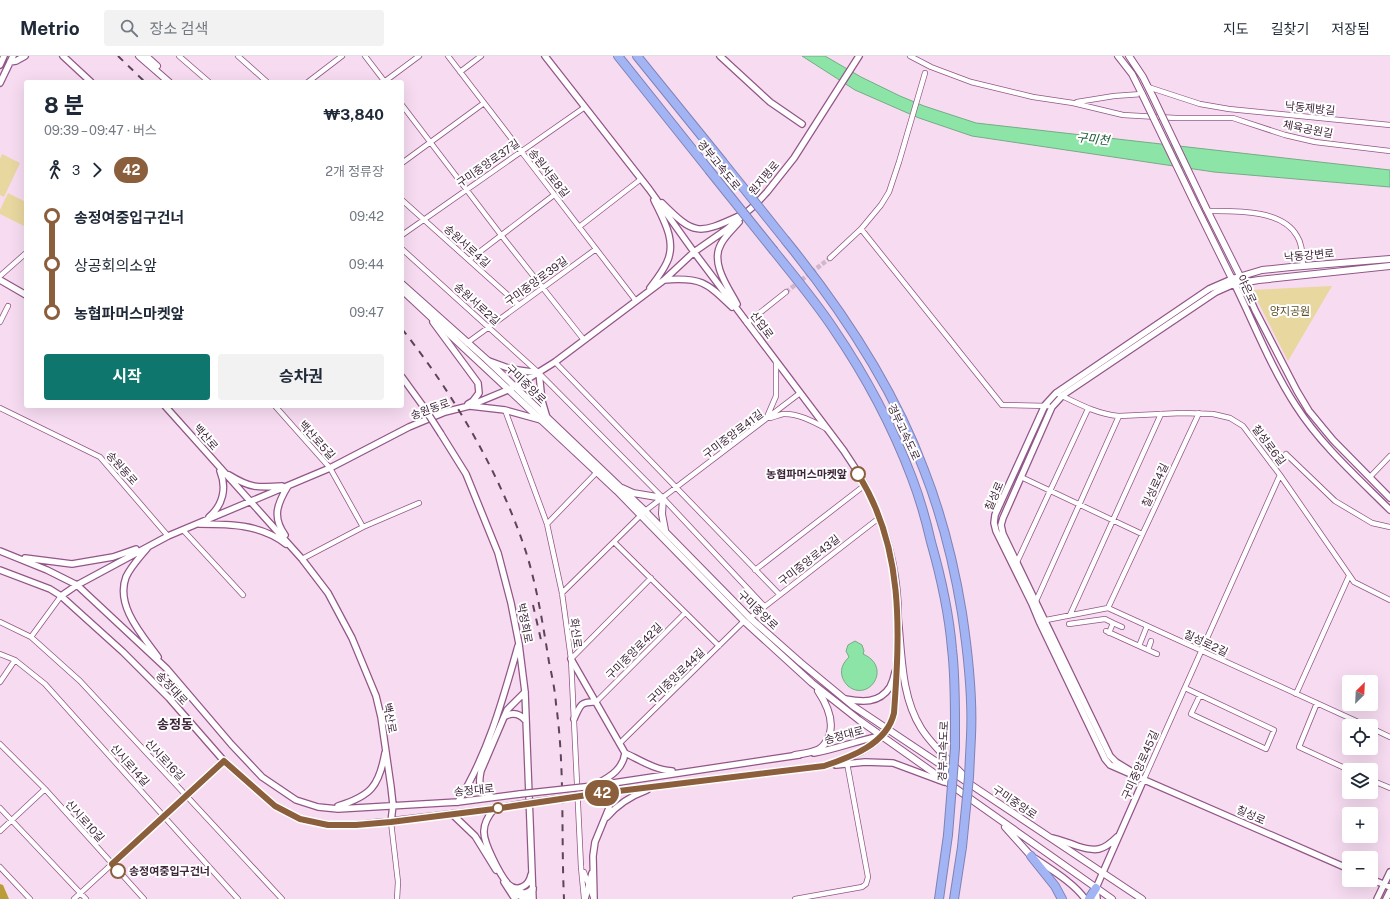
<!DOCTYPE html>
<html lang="ko">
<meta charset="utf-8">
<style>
:root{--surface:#fff;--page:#f2f2f3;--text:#1f2937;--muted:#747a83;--line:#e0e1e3;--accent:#0f766e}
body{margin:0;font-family:"Public Sans","Noto Sans KR",sans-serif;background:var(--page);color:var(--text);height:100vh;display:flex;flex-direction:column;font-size:15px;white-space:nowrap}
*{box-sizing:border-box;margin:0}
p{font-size:13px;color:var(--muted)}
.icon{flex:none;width:22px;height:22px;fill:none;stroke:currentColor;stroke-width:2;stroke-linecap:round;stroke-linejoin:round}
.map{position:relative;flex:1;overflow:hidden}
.drawer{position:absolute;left:24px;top:24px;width:380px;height:328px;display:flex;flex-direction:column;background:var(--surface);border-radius:4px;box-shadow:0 4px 16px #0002}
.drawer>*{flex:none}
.badge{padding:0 8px;border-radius:13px;font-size:14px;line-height:26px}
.needle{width:26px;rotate:24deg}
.tools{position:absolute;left:1342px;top:619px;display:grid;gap:8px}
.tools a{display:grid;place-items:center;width:36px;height:36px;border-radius:4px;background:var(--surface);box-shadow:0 4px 16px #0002;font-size:20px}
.map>.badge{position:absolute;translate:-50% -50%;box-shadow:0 0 0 2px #fff}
.legs{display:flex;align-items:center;gap:6px;height:44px;padding:0 20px;font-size:13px}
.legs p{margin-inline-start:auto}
.headline{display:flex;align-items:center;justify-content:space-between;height:68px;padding:0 20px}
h1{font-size:22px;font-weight:700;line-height:30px}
.action{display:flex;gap:8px;margin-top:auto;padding:8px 20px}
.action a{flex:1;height:46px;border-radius:4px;background:var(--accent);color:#fff;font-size:16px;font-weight:700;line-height:46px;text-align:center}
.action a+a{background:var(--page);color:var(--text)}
ul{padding:0 20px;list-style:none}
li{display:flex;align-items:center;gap:14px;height:48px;font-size:15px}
li i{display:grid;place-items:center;width:6px;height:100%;margin:0 5px;background:currentColor}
li i::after{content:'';width:10px;height:10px;margin:-5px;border:3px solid;border-radius:50%;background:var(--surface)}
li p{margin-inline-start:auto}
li:first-child i{background:linear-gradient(#0000 50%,currentColor 0)}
li:last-child i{background:linear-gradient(currentColor 50%,#0000 0)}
header{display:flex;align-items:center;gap:24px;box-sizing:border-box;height:56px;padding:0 20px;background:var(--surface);border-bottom:1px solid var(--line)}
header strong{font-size:19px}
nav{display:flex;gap:22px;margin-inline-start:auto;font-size:14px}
.search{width:280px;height:36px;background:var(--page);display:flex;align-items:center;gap:10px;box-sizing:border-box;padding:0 14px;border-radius:4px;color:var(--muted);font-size:15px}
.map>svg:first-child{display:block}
.green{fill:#e8d79f}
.forest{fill:#ba9d39}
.water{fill:#8ce5a7;stroke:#75ab86}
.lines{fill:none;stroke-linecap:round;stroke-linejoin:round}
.minor-tunnel{stroke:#d2b7cc;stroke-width:4.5;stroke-dasharray:4.5 2;stroke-linecap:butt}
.minor-casing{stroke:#925688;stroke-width:6}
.tertiary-casing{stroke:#925688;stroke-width:8}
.secondary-casing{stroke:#925688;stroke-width:8}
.motorway-casing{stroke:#8082b3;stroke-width:10}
.minor{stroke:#fff;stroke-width:4.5}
.tertiary{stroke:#fff;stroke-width:5.5}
.secondary{stroke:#fff;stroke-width:6}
.motorway{stroke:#a3b4f4;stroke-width:8}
.rail{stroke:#5d4459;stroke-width:2;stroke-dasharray:7 7;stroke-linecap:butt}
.tertiary-bridge-casing{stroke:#925688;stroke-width:8;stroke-linecap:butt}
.secondary-bridge-casing{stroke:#925688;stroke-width:8;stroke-linecap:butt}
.motorway-bridge-casing{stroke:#8082b3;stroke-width:10;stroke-linecap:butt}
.tertiary-bridge{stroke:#fff;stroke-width:5.5}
.secondary-bridge{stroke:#fff;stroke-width:6}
.motorway-bridge{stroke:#a3b4f4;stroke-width:8}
.line-1-casing{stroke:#fff;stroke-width:9}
.line-1{stroke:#8b5e3c;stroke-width:6}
.stop-1-dot{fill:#fff;stroke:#8b5e3c;stroke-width:2}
.labels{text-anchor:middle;stroke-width:4;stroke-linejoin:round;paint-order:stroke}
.street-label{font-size:11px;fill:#3e253a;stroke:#fff}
.park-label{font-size:11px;fill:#5c4f27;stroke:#fff}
.stop-label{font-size:11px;font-weight:bold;fill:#3e253a;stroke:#fff;text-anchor:end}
.water-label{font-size:12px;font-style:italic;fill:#195932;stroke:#fff}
.quarter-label{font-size:13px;font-weight:bold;fill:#3e253a;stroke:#fff}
</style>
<header>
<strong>Metrio</strong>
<div class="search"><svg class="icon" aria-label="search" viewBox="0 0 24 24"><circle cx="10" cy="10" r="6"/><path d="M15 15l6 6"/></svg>장소 검색</div>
<nav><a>지도</a><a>길찾기</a><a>저장됨</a></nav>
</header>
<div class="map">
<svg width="1390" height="843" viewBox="0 0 1390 843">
<rect width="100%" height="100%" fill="#f7dcf1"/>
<path class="green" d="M2,98L20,107L4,141L0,139V103Z
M8,137L26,146V171L0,158V154Z
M1332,230L1288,305L1252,234Z"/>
<path class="forest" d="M0,828L3,829L9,843H0Z"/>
<path class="water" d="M802,0H825L861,21L900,40L924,50L976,67L1390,114V131L1214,116L972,80L919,62L855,34Z
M855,585L862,589L864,595L863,598C893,611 869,647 848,630C845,627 843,624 842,620C840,612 844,606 849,601L846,595L848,589Z"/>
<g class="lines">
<path class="minor-tunnel" d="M786,236L830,202"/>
<g class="minor-casing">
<path id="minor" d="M179,0L209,26
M238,0L267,26
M365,0L385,26
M448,0L636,245
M910,0L931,11L971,26L1033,41L1073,47L1123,59L1176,62H1233L1285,79L1315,86L1390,95
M460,16L481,0
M308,26L342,0
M384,26L419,0
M1148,31L1200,48L1229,53L1390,69
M1077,46L1114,40L1142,38
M402,49L501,179L584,284
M402,107L484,47
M402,144L519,249
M1209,155C1235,155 1282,153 1297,180C1303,189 1302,200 1303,210
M579,171L641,123
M861,173L1002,349L1048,350
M402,179L585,51
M402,193L539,317L663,442L764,550
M830,202L861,173L881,149L889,136L899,106L925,17
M469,204L554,139
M0,220L26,197
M0,266L8,250
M747,267L786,236
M467,287L596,193
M555,306L779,538
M1056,337C1077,347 1096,358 1119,360L1182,357L1213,358L1230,362L1243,370L1280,419L1354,526L1390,544
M275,350L330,412L363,471
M0,352L100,401L168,480
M505,354L547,468L562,537L571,603L581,811L584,842
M767,361L776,340V306
M770,362C774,361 779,359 783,358C798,357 814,366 827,373
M1286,398L1335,445L1372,467L1390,471
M1021,421L1142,478
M1370,421L1390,400
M547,468L597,416
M183,474L243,539
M614,486L719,590
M302,503L363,471L419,447
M1017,506L1088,353
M755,514L865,429
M562,537L645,455L800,337
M1036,545L1119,360
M1108,552L1199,357
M1070,559L1161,358
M750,562L879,462
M1041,565L1108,552L1367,670
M0,566L31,581L80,625L282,843
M1113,567L1122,571
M1069,568L1105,563L1113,567L1109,577
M1106,575L1139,590L1147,570
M31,581L61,540
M1139,590L1157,598
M1148,594L1151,585
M0,598L15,604L45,628L238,843
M571,603L651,522
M0,626L15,604
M1185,632L1274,674L1266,693L1191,658L1200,639
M1296,638L1349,520
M596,646L685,557
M1317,647L1299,691L1349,714
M1371,672L1390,681
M620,687L744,565
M0,688L45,733L144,843
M1144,723L1280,419
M1371,724L1390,732
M0,752L86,843
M391,766L398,826L397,843
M0,775L45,733
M0,811L30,843
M584,816L593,841
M74,843L224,705
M795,843L862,831L866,828L868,821L847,707"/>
</g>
<g class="tertiary-casing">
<path id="tertiary" d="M63,0L91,26
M545,0L649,133L694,196L844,395C851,406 859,417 865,429C886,471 899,519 898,566
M720,0L770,46L802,68
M10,6L16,5L25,0
M0,9L4,0
M0,27L13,0
M662,147C694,179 698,179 739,160
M0,224L26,239
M664,224C701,221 706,226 732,251
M1243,227L1255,254L1297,335L1309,355L1333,384L1390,442
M650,232C656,224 663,215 667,206C677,185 663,163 654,144
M737,248C728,231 710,207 721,188C725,180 733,173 739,166
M433,266L478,327L479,337L473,345L468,348
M489,305L511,313L539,317
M539,317L542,345L547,362
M402,321L423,350
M165,350L302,503L328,537L352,582L376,640L381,661L391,731L393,749L391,766
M470,350L505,354L541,364
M441,378L466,418L498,497L511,547L519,588L525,636L533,843
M229,419C250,432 258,432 282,430
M209,461C223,449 227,432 220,415
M199,468C229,468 260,468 286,488
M285,479C272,461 277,448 288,430
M148,491C141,500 131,510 126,521C115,550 143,580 158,601
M0,495L47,514L77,529L167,613L231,688L262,721L296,744L318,751L338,753L458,746L520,738
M25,502L72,508L113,501L136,493
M0,514L50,533L61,540L123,596L169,642L224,705L275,750L300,763L329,769H356L494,753L521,748
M61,540L77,529L168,480L330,412L409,371L445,356L469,350L515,331L555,306L664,224L694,196L727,173L755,149L767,136L794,102L859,0
M571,603L625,697C623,712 612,720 598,727
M845,643C862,646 879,648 890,631C892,627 894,621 895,616
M504,661C512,656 519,657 525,664
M574,663C580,650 580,645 596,646
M625,697C640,704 655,714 672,715
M814,697C837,693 858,684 881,680
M836,709L865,706L893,707L944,726
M1134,717L1116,706L1110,700L1003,478L1001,469L1003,462L1052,351L1063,339L1216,236L1234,228
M593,730L799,699
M594,738L824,710C851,702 887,688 894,657L898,587
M492,741C479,733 478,729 481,715L507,654L525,636
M458,746C488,698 503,643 518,590
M338,750C371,740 379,730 385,697
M494,753C489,759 484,766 484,775C483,786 500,819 508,828C517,837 529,830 531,819
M452,758L475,780L496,814
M607,761C618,748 631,740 647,734
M1052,782C1060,784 1069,787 1077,790C1096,796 1103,795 1117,781
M1036,803C1052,814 1075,828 1085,843
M1349,813L1110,709L1105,703L1039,565L1032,548L996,475L994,467L995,459L1045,349L1056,337L1209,233L1232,223C1253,265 1270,310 1296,350C1321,389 1357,421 1390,454
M1371,823L1390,831
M504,826L515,843
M511,835C517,840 524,843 532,839L533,834
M516,835C523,838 528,838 533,832
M585,843L592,817
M594,843L593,800L595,786L609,752L608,746L599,738
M1097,843L1096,832L1144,723
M1377,843L1390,816
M1386,843L1390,835"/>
</g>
<g class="secondary-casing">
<path id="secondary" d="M139,0L169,26
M146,0L157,10
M1118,0L1132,18L1142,38
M1129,0L1143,21L1153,41
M1195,148L1232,223L1262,214L1291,211L1390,203
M1206,152L1242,224
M402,228L486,303L645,455L750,562L801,607L853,650L1142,843
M1234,228L1259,224L1390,210
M402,234L617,435L744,565L812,627L859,664L1112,843
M622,432L633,437L663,442L662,458L665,474
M898,562C902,599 901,640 921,672C933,691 951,706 966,722
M795,699C802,698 810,697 817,694C820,693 824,689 826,686C837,669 828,650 818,635
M1005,771L1031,800"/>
</g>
<g class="motorway-casing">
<path id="motorway" d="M618,0L709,114
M637,0L722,105
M786,185C842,254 893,330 924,414C942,460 954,508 962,557C968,597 973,639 971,680
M774,195C794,220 815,245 833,272C865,319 892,369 912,422C920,443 926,464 931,486C941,521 949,557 952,593C955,618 955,644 955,669
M1031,800L1055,830L1062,843
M939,843L948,779
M954,843L962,791
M1089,843L1096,832"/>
</g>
<use href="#minor" class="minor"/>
<use href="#tertiary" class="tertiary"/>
<use href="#secondary" class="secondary"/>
<use href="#motorway" class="motorway"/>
<path class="rail" d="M118,0L145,26
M402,273C453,337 500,417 526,496C537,531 543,569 549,606C552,620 555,634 556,648C565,712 561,778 564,843
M533,549L541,584"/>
<g class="tertiary-bridge-casing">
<path id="tertiary-bridge" d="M423,350L441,378
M520,738L593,730
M521,748L594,738"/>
</g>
<g class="secondary-bridge-casing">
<path id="secondary-bridge" d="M1142,38L1195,148
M1153,41L1206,152"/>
</g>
<g class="motorway-bridge-casing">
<path id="motorway-bridge" d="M722,105L786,185
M709,114L774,195
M948,779L955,692V669
M962,791L969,721L971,680"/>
</g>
<use href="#tertiary-bridge" class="tertiary-bridge"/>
<use href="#secondary-bridge" class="secondary-bridge"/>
<use href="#motorway-bridge" class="motorway-bridge"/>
</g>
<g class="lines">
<g class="line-1-casing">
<path id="line-1" d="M118,815L112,808L224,705L275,750L300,763L328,769H356L391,766L494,753L594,738L824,710C851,701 887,688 894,657C900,574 904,491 858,418"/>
</g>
<use href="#line-1" class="line-1"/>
</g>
<g class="stop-1-dot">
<circle cx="858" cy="418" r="7"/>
<circle cx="498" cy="752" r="5"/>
<circle cx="118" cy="815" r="7"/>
</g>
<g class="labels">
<g class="street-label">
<text transform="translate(1310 52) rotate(6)" y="4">낙동제방길</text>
<text transform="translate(1308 73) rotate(11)" y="4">체육공원길</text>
<text transform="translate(488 107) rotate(-35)" y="4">구미중앙로37길</text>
<text transform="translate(719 109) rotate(51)" y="4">경부고속도로</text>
<text transform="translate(549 117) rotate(52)" y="4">송원서로8길</text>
<text transform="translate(764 122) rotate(-50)" y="4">원지평로</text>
<text transform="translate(467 190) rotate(42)" y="4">송원서로4길</text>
<text transform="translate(1309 199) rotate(-5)" y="4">낙동강변로</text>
<text transform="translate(536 225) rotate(-36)" y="4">구미중앙로39길</text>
<text transform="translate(1247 233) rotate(65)" y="4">야은로</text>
<text transform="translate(477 248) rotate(42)" y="4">송원서로2길</text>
<text transform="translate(762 269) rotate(53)" y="4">산업로</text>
<text transform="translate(526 328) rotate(44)" y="4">구미중앙로</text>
<text transform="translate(430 353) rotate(-20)" y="4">송원동로</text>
<text transform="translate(904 376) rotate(65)" y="4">경부고속도로</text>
<text transform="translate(733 378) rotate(-37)" y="4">구미중앙로41길</text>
<text transform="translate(206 381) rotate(49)" y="4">백산로</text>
<text transform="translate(317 384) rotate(48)" y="4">백산로5길</text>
<text transform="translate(1269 389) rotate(53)" y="4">칠성로6길</text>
<text transform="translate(122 412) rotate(48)" y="4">송원동로</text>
<text transform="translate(1155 429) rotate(-65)" y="4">칠성로4길</text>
<text transform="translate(994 440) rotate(-67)" y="4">칠성로</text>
<text transform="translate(809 504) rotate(-38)" y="4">구미중앙로43길</text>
<text transform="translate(758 554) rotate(44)" y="4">구미중앙로</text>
<text transform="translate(525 567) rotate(79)" y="4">박정희로</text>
<text transform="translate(576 577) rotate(83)" y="4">화신로</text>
<text transform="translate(1206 587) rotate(25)" y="4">칠성로2길</text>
<text transform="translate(634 595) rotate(-45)" y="4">구미중앙로42길</text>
<text transform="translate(676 620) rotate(-44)" y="4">구미중앙로44길</text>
<text transform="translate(172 632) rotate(47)" y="4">송정대로</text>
<text transform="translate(390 662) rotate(79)" y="4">백산로</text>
<text transform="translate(844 679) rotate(-15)" y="4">송정대로</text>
<text transform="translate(943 695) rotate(-88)" y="4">경부고속도로</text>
<text transform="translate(165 704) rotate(47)" y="4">신시로16길</text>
<text transform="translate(130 709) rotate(48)" y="4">신시로14길</text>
<text transform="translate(1140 709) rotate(-66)" y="4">구미중앙로45길</text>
<text transform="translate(474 734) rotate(-6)" y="4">송정대로</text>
<text transform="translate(1015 746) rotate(34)" y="4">구미중앙로</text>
<text transform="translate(1251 759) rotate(24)" y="4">칠성로</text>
<text transform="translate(85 765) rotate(48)" y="4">신시로10길</text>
</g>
<g class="park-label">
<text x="1290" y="259">양지공원</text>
</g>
<g class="stop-label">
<text x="847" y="422">농협파머스마켓앞</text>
<text x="129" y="819" text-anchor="start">송정여중입구건너</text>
</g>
<g class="water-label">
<text transform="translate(1093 83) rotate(6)" y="4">구미천</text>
</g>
<g class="quarter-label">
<text x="175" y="673">송정동</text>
</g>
</g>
</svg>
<div class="tools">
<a><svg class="needle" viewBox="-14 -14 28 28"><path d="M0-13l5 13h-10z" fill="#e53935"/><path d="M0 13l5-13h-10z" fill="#747a83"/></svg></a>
<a><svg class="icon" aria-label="locate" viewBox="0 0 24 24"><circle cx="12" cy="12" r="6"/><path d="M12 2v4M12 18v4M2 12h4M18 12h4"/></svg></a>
<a><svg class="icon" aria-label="layers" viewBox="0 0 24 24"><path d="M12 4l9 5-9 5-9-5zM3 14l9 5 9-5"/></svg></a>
<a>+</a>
<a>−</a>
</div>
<b class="badge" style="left:602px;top:737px;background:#8b5e3c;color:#fff">42</b>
<section class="drawer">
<div class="headline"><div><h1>8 분</h1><p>09:39 – 09:47 · 버스</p></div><b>₩3,840</b></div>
<div class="legs"><svg class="icon" aria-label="walk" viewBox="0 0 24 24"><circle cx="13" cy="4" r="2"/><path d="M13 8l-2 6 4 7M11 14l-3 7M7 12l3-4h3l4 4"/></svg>3<svg class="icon" aria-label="forward" viewBox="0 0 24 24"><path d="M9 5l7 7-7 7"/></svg><b class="badge" style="background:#8b5e3c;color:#fff">42</b><p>2개 정류장</p></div>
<ul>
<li><i style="color:#8b5e3c"></i><b>송정여중입구건너</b><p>09:42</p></li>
<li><i style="color:#8b5e3c"></i><span>상공회의소앞</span><p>09:44</p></li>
<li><i style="color:#8b5e3c"></i><b>농협파머스마켓앞</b><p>09:47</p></li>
</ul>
<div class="action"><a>시작</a><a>승차권</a></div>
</section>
</div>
